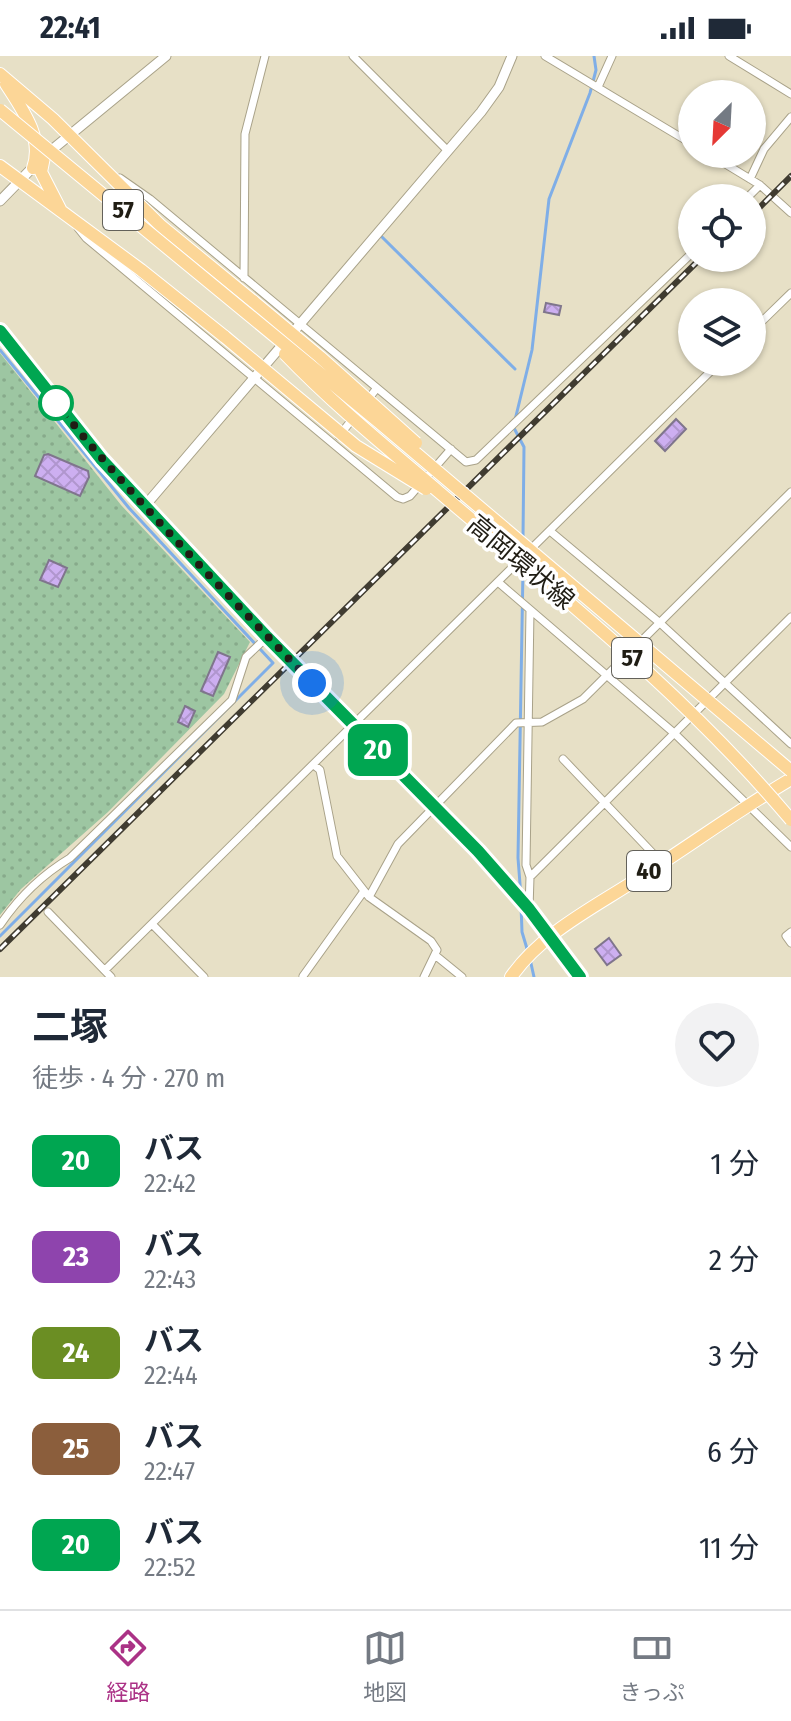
<!DOCTYPE html>
<html lang="ja">
<meta charset="utf-8">
<style>
:root{--surface:#fff;--page:#f2f2f3;--text:#1f2937;--muted:#747a83;--line:#e0e1e3;--accent:#ab3286}
body{margin:0;font-family:"Fira Sans Condensed","Noto Sans JP",sans-serif;background:var(--page);color:var(--text);height:100vh;display:flex;flex-direction:column;font-size:30px;white-space:nowrap}
*{box-sizing:border-box;margin:0}
p{font-size:26px;color:var(--muted)}
.icon{flex:none;width:44px;height:44px;fill:none;stroke:currentColor;stroke-width:2;stroke-linecap:round;stroke-linejoin:round}
.map{position:relative;height:921px;overflow:hidden}
.side{display:flex;flex-direction:column;background:var(--surface);flex:1}
.side>*{flex:none}
.badge{padding:0 16px;border-radius:12px;font-size:28px;line-height:52px}
.needle{width:52px;rotate:204deg}
.controls{position:absolute;left:678px;top:24px;display:grid;gap:16px}
.controls a{display:grid;place-items:center;width:88px;height:88px;border-radius:50%;background:var(--surface);box-shadow:0 2px 6px #0004;font-size:40px}
.you{position:absolute;width:40px;height:40px;margin:-20px;border:6px solid #fff;border-radius:50%;background:#1a73e8;box-shadow:0 0 0 12px #1a73e833}
.map>.badge{position:absolute;translate:-50% -50%;box-shadow:0 0 0 4px #fff}
.round{display:grid;place-items:center;flex:none;width:84px;height:84px;border-radius:42px;background:var(--page)}
.overview{display:flex;align-items:center;justify-content:space-between;height:136px;padding:0 32px}
h1{font-size:38px;font-weight:700;line-height:60px}
ul{padding:0;list-style:none}
li{display:flex;align-items:center;gap:24px;height:96px;padding:0 32px}
li div{flex:1}
li b{display:block;font-size:30px}
li em{font-style:normal}
li .badge{min-width:88px;font-weight:700;text-align:center}
.status{display:flex;justify-content:space-between;align-items:center;height:56px;padding:0 40px;background:var(--surface);direction:ltr}
.status svg{height:22px;fill:currentColor}
.menu{display:flex;justify-content:space-around;align-items:center;height:112px;border-top:2px solid var(--line);background:var(--surface);font-size:22px;color:var(--muted)}
.menu a{display:grid;justify-items:center;gap:4px}
.menu .active{color:var(--accent)}
.map>svg:first-child{display:block}
.park{fill:url(#park-dots)}
.lines{fill:none;stroke-linecap:round;stroke-linejoin:round}
.stream{stroke:#7faee7;stroke-width:3}
.building{fill:url(#building-cross-hatch);stroke:#7f758c;stroke-width:2}
.minor-casing{stroke:#a9a289;stroke-width:9}
.tertiary-casing{stroke:#a9a289;stroke-width:11}
.primary-casing{stroke:#fff;stroke-width:14}
.minor{stroke:#fff;stroke-width:7}
.tertiary{stroke:#fff;stroke-width:9}
.primary{stroke:#fcd697;stroke-width:12}
.rail-casing{stroke:#403c31;stroke-width:6}
.rail{stroke:#fff;stroke-width:3;stroke-dasharray:9;stroke-linecap:butt}
.primary-bridge-casing{stroke:#fff;stroke-width:14;stroke-linecap:butt}
.primary-bridge{stroke:#fcd697;stroke-width:12}
.line-casing{stroke:#fff;stroke-width:18}
.line{stroke:#00a651;stroke-width:12}
.walk{stroke:#201d14;stroke-width:8;stroke-dasharray:0 14.4}
.stop-dot{fill:#fff;stroke:#00a651;stroke-width:4}
.labels{text-anchor:middle;stroke-width:7;stroke-linejoin:round;paint-order:stroke}
.shield{fill:#fff;stroke:#63615a;stroke-width:2}
.shield-label{font-size:24px;font-weight:bold;fill:#201d14}
.street-label{font-size:26px;fill:#201d14;stroke:#fff}
</style>
<div class="status"><b>22:41</b><svg viewBox="0 0 49 12"><path d="M0 12V9h3v3zM5 12V6h3v6zM10 12V3h3v9zM15 12V0h3v12zM26 1h20v11H26zM47 4h2v5h-2z"/></svg></div>
<div class="map">
<svg width="791" height="921" viewBox="0 0 791 921">
<defs>
<pattern id="park-dots" width="8" height="8" patternUnits="userSpaceOnUse" patternTransform="scale(2)"><rect width="8" height="8" fill="#9dc6a2"/><path d="M2 2h.1M6 6h.1" fill="none" stroke="#87aa8b" stroke-width="1.8" stroke-linecap="round"/></pattern>
<pattern id="building-cross-hatch" width="8" height="8" patternUnits="userSpaceOnUse" patternTransform="scale(2)"><rect width="8" height="8" fill="#cdaff1"/><path d="M0 0l8 8M0 8l8-8" fill="none" stroke="#b096ce"/></pattern>
</defs>
<rect width="100%" height="100%" fill="#e7e0c6"/>
<path class="park" d="M0,297L121,449L250,586L224,638L108,756L21,833L0,859Z"/>
<g class="lines">
<path class="stream" d="M381,180L515,313
M0,294L129,452L273,607L0,880
M515,364L532,294L549,143L590,37L596,14L594,0
M514,372L524,391L523,481
M521,841L518,802L523,513
M521,849L522,876L528,896
M530,903L534,921"/>
</g>
<path class="building" d="M546,247L561,250L559,259L544,256Z
M676,363L686,373L665,395L655,385Z
M48,398L88,415L89,421L80,440L35,420L44,399Z
M49,504L67,512L58,531L40,524Z
M218,596L230,601L213,640L201,635Z
M185,650L195,655L188,671L178,666Z
M609,882L621,899L607,909L595,893Z"/>
<g class="lines">
<g class="minor-casing">
<path id="minor" d="M353,0L448,95
M545,0L692,88
M729,0L791,38
M598,31L612,0
M709,98L760,129L791,157
M120,122L150,143L466,406L476,404L692,197
M750,123L764,93L791,61
M747,142L760,129
M78,172L86,182L397,441L403,443L410,440L451,393
M244,222L245,78L265,0
M752,275L791,237
M339,380L377,332
M550,475L660,567L791,688
M498,526L674,677L791,791
M563,703L662,807
M314,709L320,714L337,800L369,841L431,885L437,894L424,921
M530,821L526,809L530,554
M369,841L398,788L516,667L542,666L583,643L791,436
M529,853L530,821L791,561
M48,856L111,921
M152,868L204,921
M0,869C19,841 40,820 70,802L232,644L246,601L267,581
M791,876L786,880L791,887
M435,899L462,921
M105,914L720,306
M303,920L364,835"/>
</g>
<g class="tertiary-casing">
<path id="tertiary" d="M48,97L166,0
M0,145L37,107
M0,275L102,404L267,581L478,795L529,853L580,921
M144,451L481,56L499,31L512,0"/>
</g>
<g class="primary-casing">
<path id="primary" d="M0,18L53,63L161,170L254,246
M6,28C22,53 44,82 33,112
M44,101L41,116L60,153
M0,110L141,214L225,281
M511,921C542,876 597,850 642,820C692,788 740,753 791,723"/>
</g>
<use href="#minor" class="minor"/>
<use href="#tertiary" class="tertiary"/>
<use href="#primary" class="primary"/>
<g class="rail-casing">
<path id="rail" d="M752,159L791,120
M0,893L701,202"/>
</g>
<use href="#rail" class="rail"/>
<g class="primary-bridge-casing">
<path id="primary-bridge" d="M0,54L379,366L791,715
M254,246L320,301L416,387
M225,281L356,390L426,433
M285,298C333,348 386,391 439,436C561,540 688,641 791,764"/>
</g>
<use href="#primary-bridge" class="primary-bridge"/>
</g>
<g class="lines">
<g class="line-casing">
<path id="line" d="M0,275L102,404L267,581L478,795L529,853L580,921"/>
</g>
<use href="#line" class="line"/>
<path class="walk" d="M56,347C135,446 225,535 312,627"/>
</g>
<circle class="stop-dot" cx="56" cy="347" r="16"/>
<g class="labels">
<g class="shield">
<rect x="103" y="134" width="40" height="40" rx="6"/>
<rect x="612" y="582" width="40" height="40" rx="6"/>
<rect x="627" y="795" width="44" height="40" rx="6"/>
</g>
<g class="shield-label">
<text x="123" y="162">57</text>
<text x="632" y="610">57</text>
<text x="649" y="823">40</text>
</g>
<g class="street-label">
<text transform="translate(521 506) rotate(40)" y="9">高岡環状線</text>
</g>
</g>
</svg>
<div class="controls">
<a><svg class="needle" viewBox="-14 -14 28 28"><path d="M0-13l5 13h-10z" fill="#e53935"/><path d="M0 13l5-13h-10z" fill="#747a83"/></svg></a>
<a><svg class="icon" aria-label="locate" viewBox="0 0 24 24"><circle cx="12" cy="12" r="6"/><path d="M12 2v4M12 18v4M2 12h4M18 12h4"/></svg></a>
<a><svg class="icon" aria-label="layers" viewBox="0 0 24 24"><path d="M12 4l9 5-9 5-9-5zM3 14l9 5 9-5"/></svg></a>
</div>
<div class="you" style="left:312px;top:627px"></div>
<b class="badge" style="left:378px;top:694px;background:#00a651;color:#fff">20</b>
</div>
<section class="side">
<div class="overview"><div><h1>二塚</h1><p>徒歩 · 4 分 · 270 m</p></div><a class="round"><svg class="icon" aria-label="heart" viewBox="0 0 24 24"><path d="M12 20l-8-8c-3-5 5-10 8-4 3-6 11-1 8 4z"/></svg></a></div>
<ul>
<li><span class="badge" style="background:#00a651;color:#fff">20</span><div><b>バス</b><p>22:42</p></div><em>1 分</em></li>
<li><span class="badge" style="background:#8e44ad;color:#fff">23</span><div><b>バス</b><p>22:43</p></div><em>2 分</em></li>
<li><span class="badge" style="background:#6b8e23;color:#fff">24</span><div><b>バス</b><p>22:44</p></div><em>3 分</em></li>
<li><span class="badge" style="background:#8b5e3c;color:#fff">25</span><div><b>バス</b><p>22:47</p></div><em>6 分</em></li>
<li><span class="badge" style="background:#00a651;color:#fff">20</span><div><b>バス</b><p>22:52</p></div><em>11 分</em></li>
</ul>
</section>
<nav class="menu">
<a class="active"><svg class="icon" aria-label="directions" viewBox="0 0 24 24"><path d="M12 3l9 9-9 9-9-9zM9 14v-3h6M13 9l2 2-2 2"/></svg>経路</a>
<a><svg class="icon" aria-label="map" viewBox="0 0 24 24"><path d="M3 6l6-2 6 2 6-2v14l-6 2-6-2-6 2zM9 4v14M15 6v14"/></svg>地図</a>
<a><svg class="icon" aria-label="tickets" viewBox="0 0 24 24"><path d="M3 7h18v10H3zM15 7v10"/></svg>きっぷ</a>
</nav>
